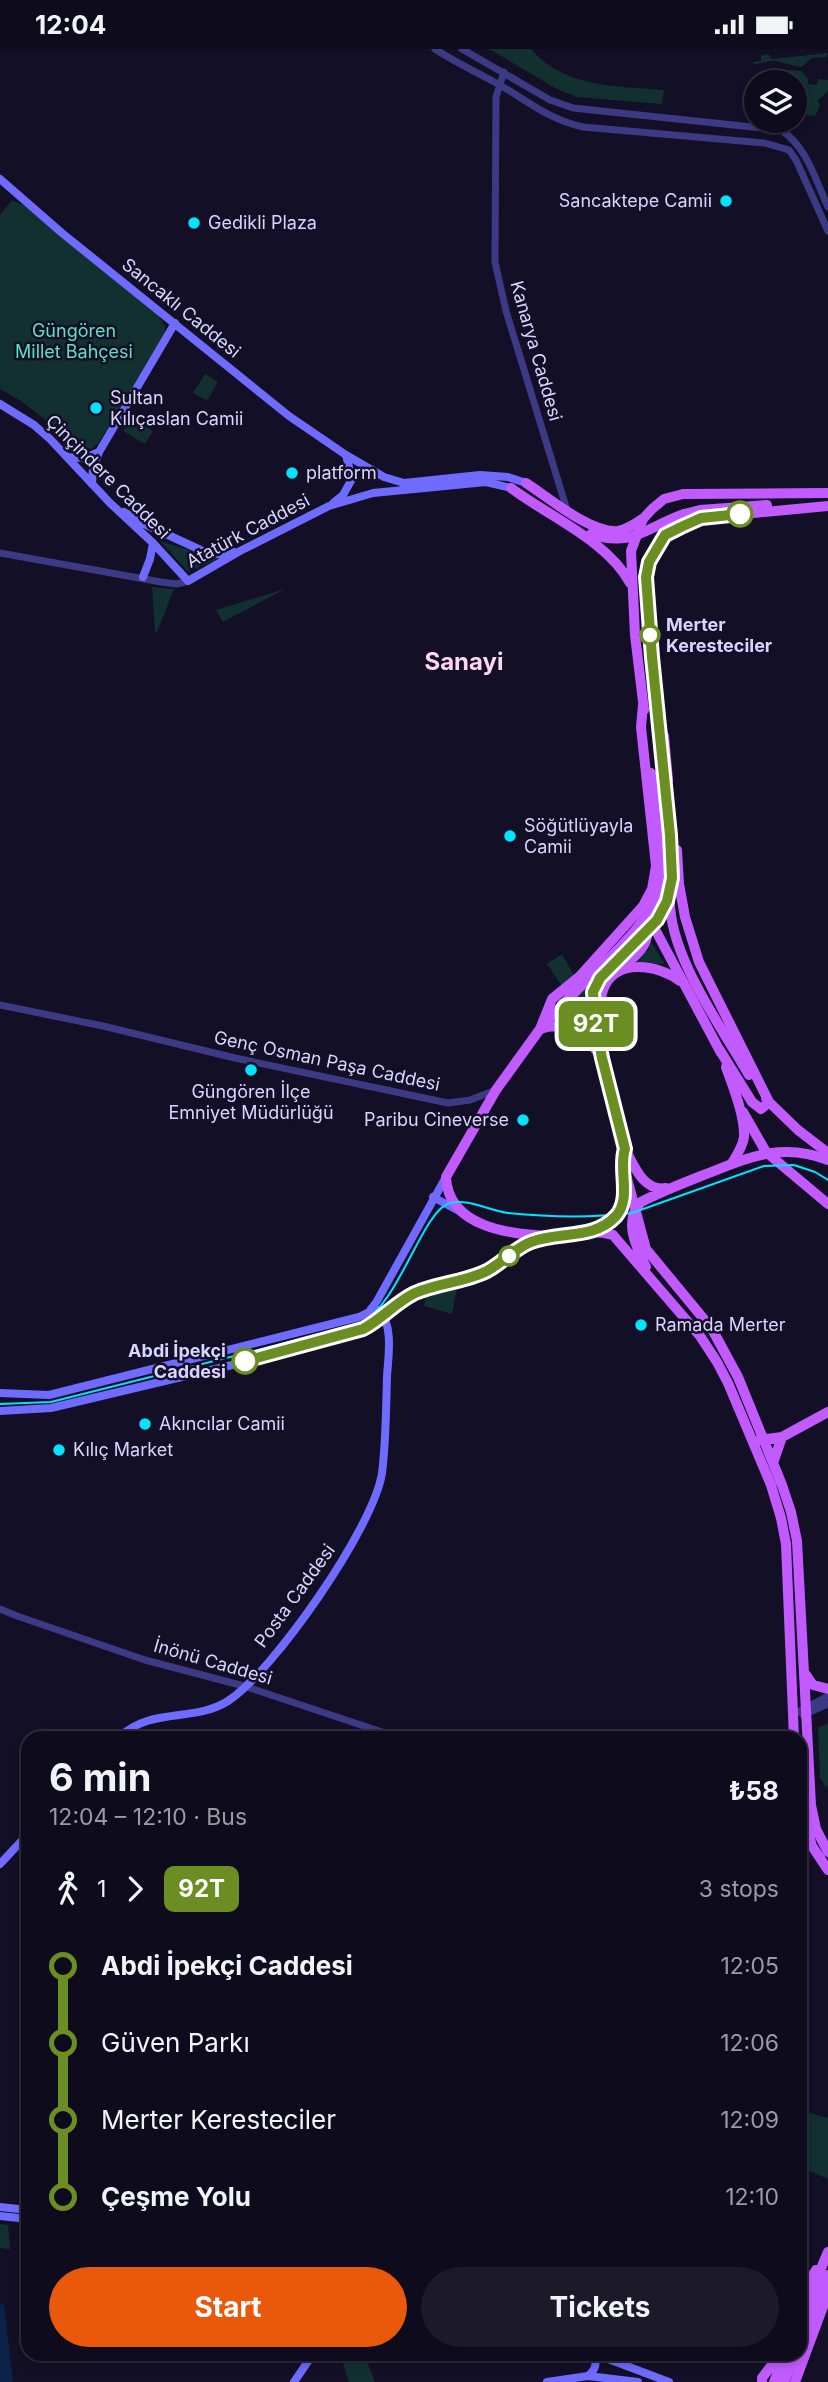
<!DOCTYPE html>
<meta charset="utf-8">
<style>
:root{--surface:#0e0b1c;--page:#1c1929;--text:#f1f3f6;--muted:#9b9ba3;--line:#2e2b3b;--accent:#ea580c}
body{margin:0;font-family:Inter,sans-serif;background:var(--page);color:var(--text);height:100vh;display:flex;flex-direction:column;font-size:26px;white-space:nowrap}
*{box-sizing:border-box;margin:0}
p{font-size:23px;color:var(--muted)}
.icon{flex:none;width:38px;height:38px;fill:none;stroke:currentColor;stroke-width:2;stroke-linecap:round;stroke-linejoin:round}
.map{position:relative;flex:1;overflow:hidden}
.drawer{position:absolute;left:21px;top:1682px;width:786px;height:630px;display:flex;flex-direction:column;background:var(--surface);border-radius:21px;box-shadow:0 4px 10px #0003,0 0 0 2px var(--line)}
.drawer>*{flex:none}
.badge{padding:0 14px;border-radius:10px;font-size:24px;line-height:46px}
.buttons{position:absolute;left:744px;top:21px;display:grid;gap:14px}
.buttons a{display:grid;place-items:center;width:63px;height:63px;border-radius:50%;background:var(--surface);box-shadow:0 4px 10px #0003,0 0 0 2px var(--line);font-size:35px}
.map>.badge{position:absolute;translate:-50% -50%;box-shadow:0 0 0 4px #fff}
.legs{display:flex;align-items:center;gap:10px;height:77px;padding:0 28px;font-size:23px}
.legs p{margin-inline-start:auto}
.headline{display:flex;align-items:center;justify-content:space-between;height:119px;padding:0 28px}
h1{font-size:38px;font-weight:700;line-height:52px}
.cta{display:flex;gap:14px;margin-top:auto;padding:14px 28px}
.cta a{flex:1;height:80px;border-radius:42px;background:var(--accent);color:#fff;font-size:28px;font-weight:700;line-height:80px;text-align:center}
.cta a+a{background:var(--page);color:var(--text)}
ul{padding:0 28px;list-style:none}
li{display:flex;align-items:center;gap:24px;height:77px;font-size:26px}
li i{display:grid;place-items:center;width:10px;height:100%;margin:0 9px;background:currentColor}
li i::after{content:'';width:18px;height:18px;margin:-9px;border:5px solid;border-radius:50%;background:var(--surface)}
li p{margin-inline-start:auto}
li:first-child i{background:linear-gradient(#0000 50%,currentColor 0)}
li:last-child i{background:linear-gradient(currentColor 50%,#0000 0)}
.status{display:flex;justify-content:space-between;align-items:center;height:49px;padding:0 35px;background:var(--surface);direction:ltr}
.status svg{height:19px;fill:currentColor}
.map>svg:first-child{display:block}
.green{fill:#12302f}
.water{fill:#0c2248}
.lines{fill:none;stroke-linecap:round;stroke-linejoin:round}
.tertiary{stroke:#3d3a85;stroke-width:7}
.secondary{stroke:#6f6bff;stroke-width:8}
.primary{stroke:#c25bff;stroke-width:10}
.tram{stroke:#00e5ff;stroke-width:2}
.primary-bridge{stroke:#c25bff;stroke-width:10}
.line-1-casing{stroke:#fff;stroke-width:16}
.line-1{stroke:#6b8e23;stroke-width:10}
.poi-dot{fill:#00e5ff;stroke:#130f26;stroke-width:2.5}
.stop-1-dot{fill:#fff;stroke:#6b8e23;stroke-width:3.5}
.labels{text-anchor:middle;stroke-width:5;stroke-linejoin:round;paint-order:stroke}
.poi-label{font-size:18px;fill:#d9d4ff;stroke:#130f26;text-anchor:start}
.street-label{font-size:18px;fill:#d9d4ff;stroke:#130f26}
.park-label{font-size:18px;fill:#5fe0c0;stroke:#130f26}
.stop-label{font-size:18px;font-weight:bold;fill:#d9d4ff;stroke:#130f26;text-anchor:start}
.district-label{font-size:24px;font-weight:bold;fill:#ffd6f0;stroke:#130f26}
</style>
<div class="status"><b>12:04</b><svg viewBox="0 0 49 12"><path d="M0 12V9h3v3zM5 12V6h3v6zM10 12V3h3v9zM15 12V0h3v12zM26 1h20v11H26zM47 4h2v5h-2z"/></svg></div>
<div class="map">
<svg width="828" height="2333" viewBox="0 0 828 2333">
<rect width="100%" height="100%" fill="#130f26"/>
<path class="green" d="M489,0H531C564,39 617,37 664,41L662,55L577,48L557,40Z
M828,4L826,8L812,9L801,18C793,17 785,14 777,12C770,11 761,15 753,15V13L761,12V7L768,5L772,10Z
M791,21L801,22L808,30V35L817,36L818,30L828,31V42L817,52L820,56L815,67L796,65L799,28L777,25Z
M12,151L25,157L158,266L165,277V284L98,395L91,400L80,398L21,352L0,340V166Z
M205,325L218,333L207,352L193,344Z
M131,369L153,382L145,395L123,382Z
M160,492L199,504L222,508L188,523Z
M152,538L174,540L157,583H155Z
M285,540L223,573L216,561Z
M651,893L665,915L634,914L649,900Z
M562,905L574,926L562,937L547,915Z
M596,926C587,951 588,960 593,985L575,971L554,970Z
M457,1239L452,1265L424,1257L426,1247Z
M828,1674V1737L826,1738L820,1729L818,1679Z
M800,2061L828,2069V2130L807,2121L800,2140Z
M0,2175L8,2176L10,2200L0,2199Z
M365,2307L375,2333H349L343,2315Z"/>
<path class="water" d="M4,2255L13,2333H0V2256Z"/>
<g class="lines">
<path class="tertiary" d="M435,0C455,13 476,23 496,34C529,52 545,69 583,78L765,94L789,101L796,111L828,182
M462,0L550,51L573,59L781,81C807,98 815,130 828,158
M504,23L496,48L495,213L506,262L567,461
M0,504L161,533L177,535L188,532
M0,956L103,977L235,1009L448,1054L470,1051L496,1041
M0,1560L17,1567
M17,1567L145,1611L244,1637L400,1689
M794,1665L828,1647
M803,1666L828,1655"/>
<path class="secondary" d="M0,130L62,184L289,367L346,406L384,428L404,434L480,426L508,428L526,434
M0,355L34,376L50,390L110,454L153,494L188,532L240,502L329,457L373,444L486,433L511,439
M99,403L175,274
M67,408L85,409L99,403L93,419L92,435
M333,454L343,446L352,430L346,406
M124,463L142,474L205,503L218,505L234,503
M143,528L150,510L153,494
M433,1148L461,1163
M0,1344L49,1346L359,1268L369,1263L377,1252L446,1128
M0,1362L51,1359L232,1316L363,1280C382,1270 396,1252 417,1244C439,1235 464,1233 485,1222C508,1212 521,1195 547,1189
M118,1689C152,1657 193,1674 228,1652C273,1623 374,1478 382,1424C386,1393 386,1360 387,1328C388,1308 394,1277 379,1261L371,1260
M0,1815L28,1785
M0,2158L28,2161
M0,2167L28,2170
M595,2305L669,2333
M588,2327C596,2320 598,2314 592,2305
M294,2333L313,2305
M547,2333L588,2327L638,2333"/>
<path class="primary" d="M526,434C548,448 591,485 618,482C627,480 635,475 642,470
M511,439C548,467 608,492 630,534
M684,465L700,461L767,456
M643,656L641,678L656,817L652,840L643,857L579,928L552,950L540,980L496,1041L446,1128C448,1180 514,1186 554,1187C575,1187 593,1179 613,1186L700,1287L717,1313L728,1334L771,1436L781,1469L786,1495L794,1689
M644,661L635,586L631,502L643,470L652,460L664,450L683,445L828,444
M664,687L668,731
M661,693L646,528L649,513L665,486L701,469L828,457
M677,801L679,835L685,868L699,913L769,1053L798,1081L828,1104
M670,847C667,904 721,977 749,1026
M649,869L721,1004
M618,922C631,910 654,896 645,876
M595,972L625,1100L622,1111L646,1200L712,1280L738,1328L782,1436L791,1463L797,1492L811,1756L816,1780L828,1803
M545,974L576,942
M540,980C567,971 584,985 600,1006
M606,997C604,980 597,957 603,941C615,908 659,916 680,932
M719,1000L752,1053L761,1060L769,1053L766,1049
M726,1018C733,1038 745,1067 744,1088C743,1097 737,1106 732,1114
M743,1063L766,1103L828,1155
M625,1100C634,1116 643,1143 666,1139
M593,1182C618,1167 625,1161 623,1131
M646,1218C636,1198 623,1172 641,1153C660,1143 681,1135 701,1127C746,1110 780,1092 828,1111
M759,1391L782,1388L828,1363
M773,1414L782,1388
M804,1623L813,1636L828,1640
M800,1758L812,1797L828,1821
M800,2246L816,2221
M800,2269L828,2203
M800,2293L828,2226
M762,2333V2329L771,2317L777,2305
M774,2333L785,2305
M784,2333L795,2305
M795,2333L828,2244"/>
<path class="tram" d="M0,1355L51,1353L358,1276C399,1258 422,1161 450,1154C468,1149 490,1162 508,1164C548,1168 591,1169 632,1164L764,1117L794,1116L815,1123L828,1131"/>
<path class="primary-bridge" d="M591,485C632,499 647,478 684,465
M576,942C604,913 660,867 664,826C666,795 656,755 651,724
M595,972C594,963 592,954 593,945C598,916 653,887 666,854C682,814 667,763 662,721"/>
</g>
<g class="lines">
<g class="line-1-casing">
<path id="line-1" d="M245,1312L363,1280C382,1270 396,1253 415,1244C438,1234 465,1233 487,1222C502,1214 515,1199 531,1193C560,1182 594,1191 616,1167C632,1149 618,1120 625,1100L602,1009L595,972L593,943L600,929L657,871L667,852L672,829L670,786L652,608L646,528L649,513L665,486L681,478L701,469L740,465"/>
</g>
<use href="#line-1" class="line-1"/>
</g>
<g class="poi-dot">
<circle cx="726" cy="152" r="7"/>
<circle cx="194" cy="174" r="7"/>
<circle cx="96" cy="359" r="7"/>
<circle cx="292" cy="424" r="7"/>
<circle cx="510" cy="787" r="7"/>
<circle cx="251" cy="1021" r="7"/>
<circle cx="523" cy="1071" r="7"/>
<circle cx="641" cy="1276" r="7"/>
<circle cx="145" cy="1375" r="7"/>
<circle cx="59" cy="1401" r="7"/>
</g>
<g class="stop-1-dot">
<circle cx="740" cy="465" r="12"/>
<circle cx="650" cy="586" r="9"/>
<circle cx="509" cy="1207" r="9"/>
<circle cx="245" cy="1312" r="12"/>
</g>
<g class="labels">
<g class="poi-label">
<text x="712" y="158" text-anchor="end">Sancaktepe Camii</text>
<text x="208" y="180">Gedikli Plaza</text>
<text x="110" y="355">Sultan<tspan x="110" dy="21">Kılıçaslan Camii</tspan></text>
<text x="306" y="430">platform</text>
<text x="524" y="783">Söğütlüyayla<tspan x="524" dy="21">Camii</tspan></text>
<text x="251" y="1049" text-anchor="middle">Güngören İlçe<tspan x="251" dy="21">Emniyet Müdürlüğü</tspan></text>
<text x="509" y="1077" text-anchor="end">Paribu Cineverse</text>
<text x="655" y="1282">Ramada Merter</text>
<text x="159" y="1381">Akıncılar Camii</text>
<text x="73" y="1407">Kılıç Market</text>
</g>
<g class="street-label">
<text transform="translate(181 259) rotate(39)" y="6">Sancaklı Caddesi</text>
<text transform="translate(536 302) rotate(74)" y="6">Kanarya Caddesi</text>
<text transform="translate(108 428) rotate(45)" y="6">Çinçindere Caddesi</text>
<text transform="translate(248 482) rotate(-28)" y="6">Atatürk Caddesi</text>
<text transform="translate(327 1012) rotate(12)" y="6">Genç Osman Paşa Caddesi</text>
<text transform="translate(295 1547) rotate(-54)" y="6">Posta Caddesi</text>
<text transform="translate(213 1613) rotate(16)" y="6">İnönü Caddesi</text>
</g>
<g class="park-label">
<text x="74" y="288">Güngören<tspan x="74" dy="21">Millet Bahçesi</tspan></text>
</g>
<g class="stop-label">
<text x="666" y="582">Merter<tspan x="666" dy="21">Keresteciler</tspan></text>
<text x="226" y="1308" text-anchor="end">Abdi İpekçi<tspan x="226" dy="21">Caddesi</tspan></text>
</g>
<g class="district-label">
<text x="464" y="621">Sanayi</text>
</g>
</g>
</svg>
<div class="buttons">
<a><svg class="icon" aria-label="layers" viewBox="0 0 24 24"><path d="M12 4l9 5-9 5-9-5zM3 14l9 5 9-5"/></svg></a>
</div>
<b class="badge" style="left:596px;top:975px;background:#6b8e23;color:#fff">92T</b>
<section class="drawer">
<div class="headline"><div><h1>6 min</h1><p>12:04 – 12:10 · Bus</p></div><b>₺58</b></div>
<div class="legs"><svg class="icon" aria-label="walk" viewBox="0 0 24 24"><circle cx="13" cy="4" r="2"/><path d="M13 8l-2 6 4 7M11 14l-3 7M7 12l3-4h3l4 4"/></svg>1<svg class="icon" aria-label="forward" viewBox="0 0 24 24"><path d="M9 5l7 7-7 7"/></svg><b class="badge" style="background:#6b8e23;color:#fff">92T</b><p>3 stops</p></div>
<ul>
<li><i style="color:#6b8e23"></i><b>Abdi İpekçi Caddesi</b><p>12:05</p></li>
<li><i style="color:#6b8e23"></i><span>Güven Parkı</span><p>12:06</p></li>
<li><i style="color:#6b8e23"></i><span>Merter Keresteciler</span><p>12:09</p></li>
<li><i style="color:#6b8e23"></i><b>Çeşme Yolu</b><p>12:10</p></li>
</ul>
<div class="cta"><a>Start</a><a>Tickets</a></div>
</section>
</div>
